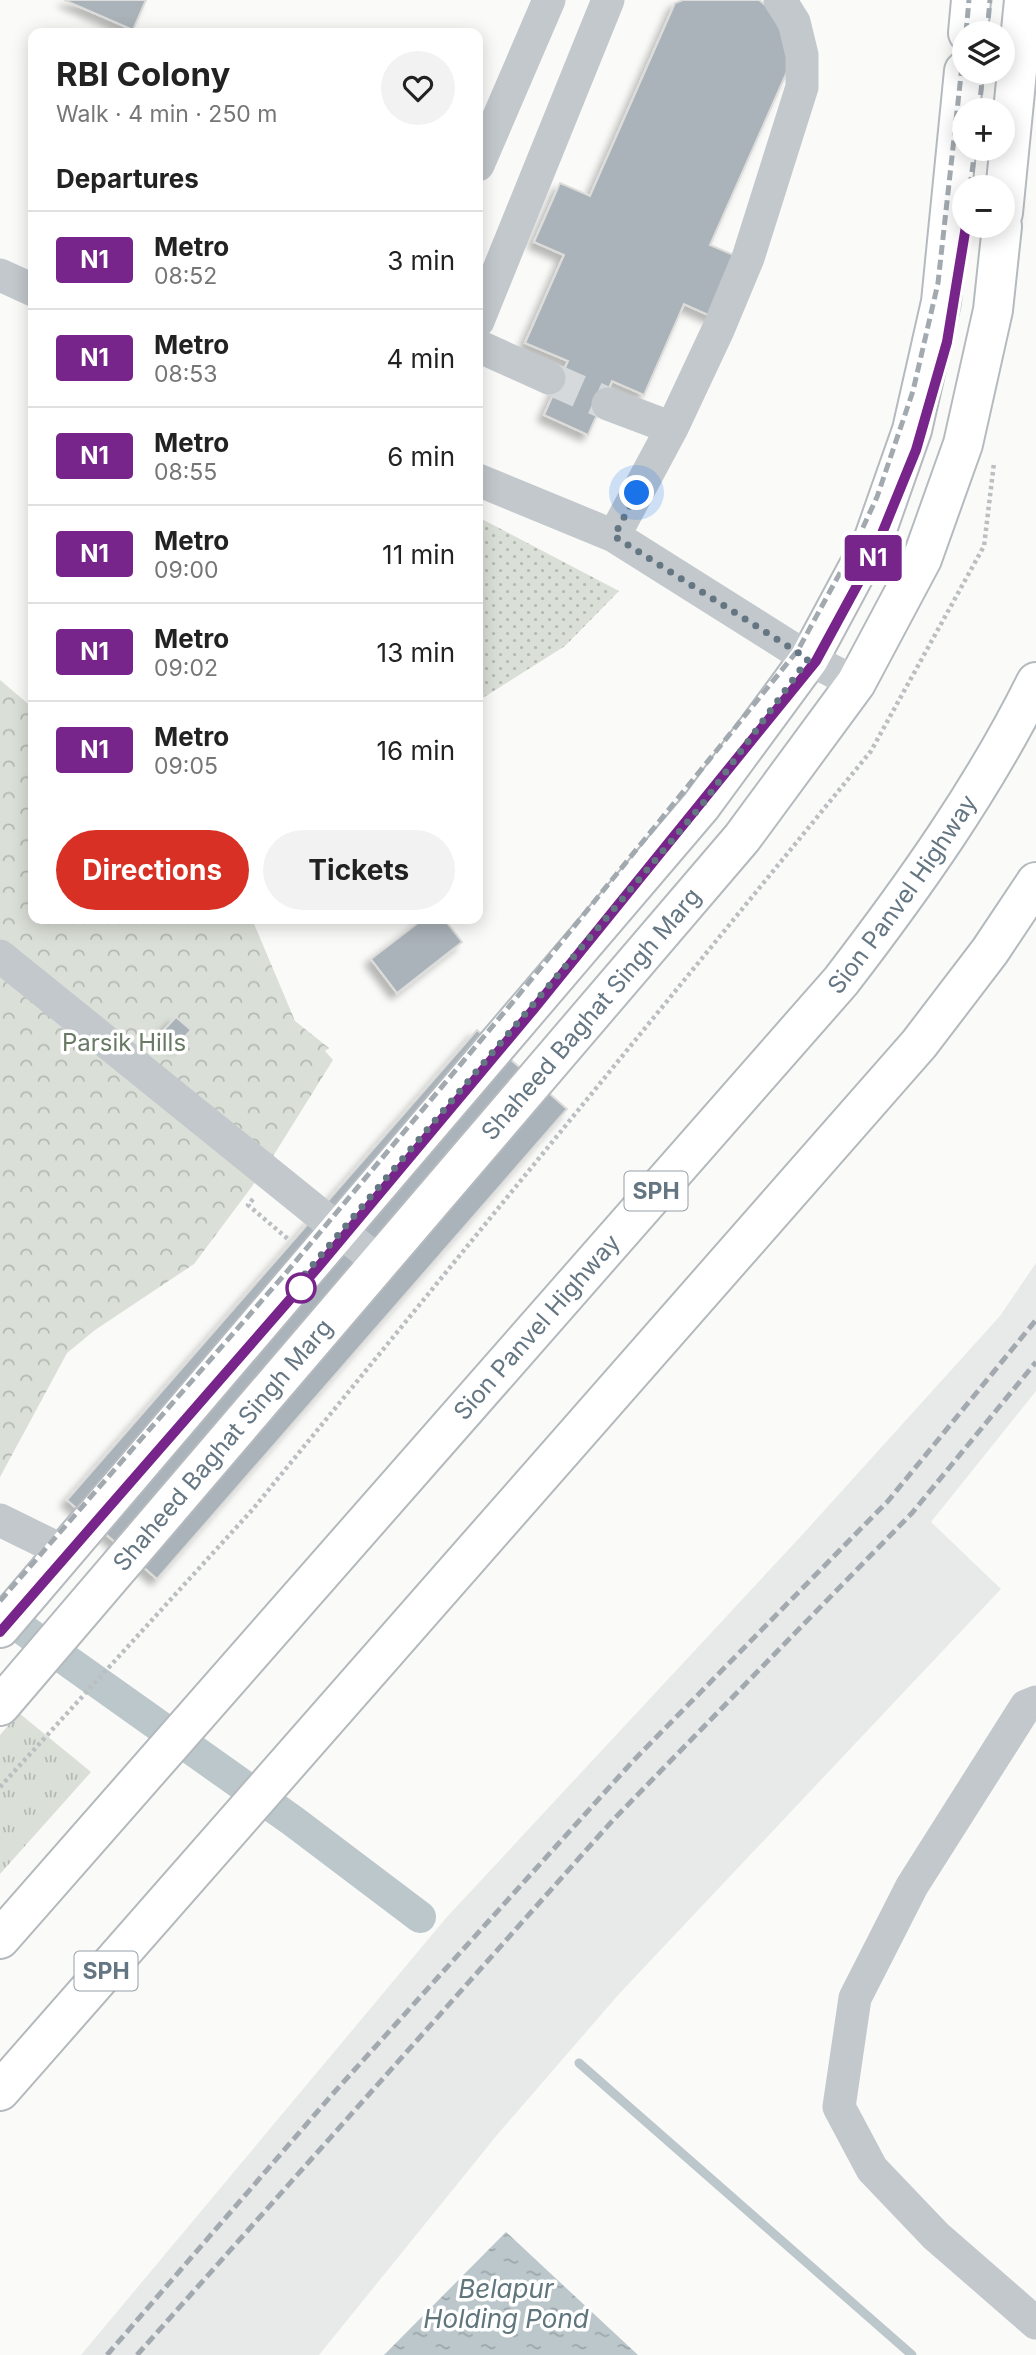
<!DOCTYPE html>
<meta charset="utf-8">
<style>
:root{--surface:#fff;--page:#f2f2f2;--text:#222;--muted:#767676;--line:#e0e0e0;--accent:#d93025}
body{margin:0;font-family:Inter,sans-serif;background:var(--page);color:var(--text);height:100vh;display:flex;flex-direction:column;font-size:26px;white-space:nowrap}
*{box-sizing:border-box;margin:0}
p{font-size:23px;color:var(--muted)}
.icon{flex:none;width:38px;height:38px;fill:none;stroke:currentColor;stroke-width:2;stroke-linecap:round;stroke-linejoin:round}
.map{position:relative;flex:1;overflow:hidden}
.drawer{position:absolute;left:28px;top:28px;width:455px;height:896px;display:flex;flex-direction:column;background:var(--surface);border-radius:14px;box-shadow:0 4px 18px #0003}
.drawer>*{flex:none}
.badge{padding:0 14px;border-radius:5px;font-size:24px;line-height:46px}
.controls{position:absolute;left:952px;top:21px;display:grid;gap:14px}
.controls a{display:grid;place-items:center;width:63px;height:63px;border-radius:50%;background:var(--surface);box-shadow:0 4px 18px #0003;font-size:35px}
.you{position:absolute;width:35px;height:35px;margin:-18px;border:5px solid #fff;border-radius:50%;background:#1a73e8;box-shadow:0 0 0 10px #1a73e833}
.map>.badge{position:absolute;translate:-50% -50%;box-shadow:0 0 0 4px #fff}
h2{padding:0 28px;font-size:26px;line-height:63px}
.round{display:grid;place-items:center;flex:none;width:74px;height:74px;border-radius:37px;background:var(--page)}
.summary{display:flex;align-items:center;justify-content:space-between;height:119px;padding:0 28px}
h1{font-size:33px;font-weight:700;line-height:52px}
.primary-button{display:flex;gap:14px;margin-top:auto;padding:14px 28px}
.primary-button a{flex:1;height:80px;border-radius:42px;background:var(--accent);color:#fff;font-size:28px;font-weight:700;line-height:80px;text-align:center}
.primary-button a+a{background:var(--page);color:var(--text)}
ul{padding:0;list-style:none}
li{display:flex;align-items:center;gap:21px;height:98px;padding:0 28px;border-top:2px solid var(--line)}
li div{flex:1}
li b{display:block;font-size:26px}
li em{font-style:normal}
li .badge{min-width:77px;font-weight:700;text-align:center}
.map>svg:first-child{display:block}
.built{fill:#e8e9e9}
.grass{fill:url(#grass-dots)}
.forest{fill:url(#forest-crowns)}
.park{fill:url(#park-tufts)}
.water{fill:url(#water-ripples)}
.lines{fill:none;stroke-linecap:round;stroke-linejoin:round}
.stream{stroke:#bbc7cb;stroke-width:9}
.canal{stroke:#bbc7cb;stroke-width:32}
.building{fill:#aab3b9;stroke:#dcdcda;stroke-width:2;filter:url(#shadow)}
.minor-tunnel{stroke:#d5d9db;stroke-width:33;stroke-dasharray:33 17;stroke-linecap:butt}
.major-casing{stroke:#b5babe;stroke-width:42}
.highway-casing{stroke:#b4b9bd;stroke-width:42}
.path{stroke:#bbbfc2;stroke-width:4.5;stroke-dasharray:3.5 3.5;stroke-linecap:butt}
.minor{stroke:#c3c8cc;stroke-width:33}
.major{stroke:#fff;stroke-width:38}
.highway{stroke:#fff;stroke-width:38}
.rail{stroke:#a2aab0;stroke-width:5;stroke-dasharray:10 5;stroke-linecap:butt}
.line-casing{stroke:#fff;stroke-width:16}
.line{stroke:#77248b;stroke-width:10}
.walk{stroke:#657683;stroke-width:7;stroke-dasharray:0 12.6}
.stop-dot{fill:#fff;stroke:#77248b;stroke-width:3.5}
.labels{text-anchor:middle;stroke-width:7;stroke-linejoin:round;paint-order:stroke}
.shield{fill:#fff;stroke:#939fa8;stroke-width:2}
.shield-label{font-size:23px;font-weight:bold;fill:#657683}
.street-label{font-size:24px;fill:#657683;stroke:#fff}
.park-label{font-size:24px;fill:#687a64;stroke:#fff}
.water-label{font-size:26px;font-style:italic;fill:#60757c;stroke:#fff}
</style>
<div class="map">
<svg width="1036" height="2355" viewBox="0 0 1036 2355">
<defs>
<pattern id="grass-dots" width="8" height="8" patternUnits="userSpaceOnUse" patternTransform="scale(1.75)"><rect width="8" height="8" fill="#dadfd7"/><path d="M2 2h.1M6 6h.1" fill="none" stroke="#b4b9b4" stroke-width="1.8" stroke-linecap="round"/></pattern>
<pattern id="forest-crowns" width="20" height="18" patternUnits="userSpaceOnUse" patternTransform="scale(1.75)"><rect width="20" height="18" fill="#dadfd7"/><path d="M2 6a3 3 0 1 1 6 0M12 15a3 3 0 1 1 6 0" fill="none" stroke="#b4b9b4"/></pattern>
<pattern id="park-tufts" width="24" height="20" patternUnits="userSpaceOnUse" patternTransform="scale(1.75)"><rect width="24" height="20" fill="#dadfd7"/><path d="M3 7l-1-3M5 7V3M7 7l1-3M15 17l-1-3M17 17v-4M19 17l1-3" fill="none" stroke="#b4b9b4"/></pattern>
<pattern id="water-ripples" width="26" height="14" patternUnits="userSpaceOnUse" patternTransform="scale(1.75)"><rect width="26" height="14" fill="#bbc7cb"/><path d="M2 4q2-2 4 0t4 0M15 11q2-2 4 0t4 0" fill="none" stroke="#9ca6aa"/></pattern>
<filter id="shadow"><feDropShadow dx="-6" dy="6" stdDeviation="3.5" flood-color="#0004"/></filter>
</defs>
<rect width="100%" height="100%" fill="#fafaf8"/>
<path class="built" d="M1036,1263V1391L931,1522L1001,1589L619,1994L497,2135L319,2355H81L446,1918L803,1534L1000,1316Z"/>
<path class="grass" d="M478,517L619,591L565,646L478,701Z"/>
<path class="forest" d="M0,680L33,708V919H252L295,1021L329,1048L325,1051L333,1060L265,1169L194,1264L95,1330L67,1353L0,1477Z"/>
<path class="park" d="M19,1713L91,1772L0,1874V1735Z"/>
<path class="water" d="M506,2232L638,2355H384Z"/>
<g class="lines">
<path class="stream" d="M579,2063L912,2355"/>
<path class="canal" d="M0,1613L293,1821L420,1917"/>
</g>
<path class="building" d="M64,0H146L133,30Z
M683,0H759L769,8L794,56L710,245L743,259L717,319L684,304L644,395L612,381L588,435L544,415L568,361L525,343L564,255L534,242L560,183L590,196L675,3Z
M423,919H444L462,942L397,993L371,959Z
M176,1017L191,1030L177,1046L162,1032Z
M477,1030L567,1109L157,1579L67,1500Z"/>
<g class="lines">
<path class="minor-tunnel" d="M549,378L608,404"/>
<g class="major-casing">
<g id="major">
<path d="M968,33L971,0"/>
<path d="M1003,213L1024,0"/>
<path d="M0,1628L701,806L809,659L874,538L912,430L941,302L964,71"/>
<path id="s1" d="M0,1706L742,838L856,683L922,559L963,444L993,310L1002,226"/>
</g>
</g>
<g class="highway-casing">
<g id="highway">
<path id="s2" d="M0,1939L841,981C914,886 983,789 1036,682"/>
<path d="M0,2091L919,1044L990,951L1036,882"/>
</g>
</g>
<path class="path" d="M253,1199L248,1205L288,1239
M0,1787L253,1509L871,751L984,546L994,463"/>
<path class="minor" d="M478,165L549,0
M0,275L33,290
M478,321L608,0
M478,346L549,378
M608,404L672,428
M478,480L614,536L809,659L856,683
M614,536L672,428L718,330L748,258L802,87V55L794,22L780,0
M0,956L380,1263
M0,1520L65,1552
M1036,1702L1026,1706L912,1886L855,1998L839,2107L872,2169L936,2236L1036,2323"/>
<use href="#major" class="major"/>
<use href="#highway" class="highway"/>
<path class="rail" d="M966,33L969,0
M987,33L990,0
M979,110L983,72
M970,187L975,149
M0,1601L285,1274L517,997L798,650L853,549L877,497L913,391L938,283L964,48
M0,1632L301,1287L533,1010L815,661L872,558L916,450L947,342L966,226
M107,2355L330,2097L633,1761L888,1501L1036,1320
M137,2355L613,1820L912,1513L1036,1362"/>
</g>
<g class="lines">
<g class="line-casing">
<path id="line" d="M0,1632L319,1266L533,1010L816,661L872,558L916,450L947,342L966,226"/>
</g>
<use href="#line" class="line"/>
<path class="walk" d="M301,1288L289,1293L701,806L808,659L614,536L637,493"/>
</g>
<circle class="stop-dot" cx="301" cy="1288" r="14"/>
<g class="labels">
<g class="shield">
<rect x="624.5" y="1171.5" width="63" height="39" rx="5"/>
<rect x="74.5" y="1951.5" width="63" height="39" rx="5"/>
</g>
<g class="shield-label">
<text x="656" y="1199">SPH</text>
<text x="106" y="1979">SPH</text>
</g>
<g class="street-label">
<text dy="8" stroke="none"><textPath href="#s2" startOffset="1381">Sion Panvel Highway</textPath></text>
<text dy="8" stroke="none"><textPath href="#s1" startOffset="910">Shaheed Baghat Singh Marg</textPath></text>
<text dy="8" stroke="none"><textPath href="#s2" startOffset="814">Sion Panvel Highway</textPath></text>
<text dy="8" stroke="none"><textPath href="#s1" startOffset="343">Shaheed Baghat Singh Marg</textPath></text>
</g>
<g class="park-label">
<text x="124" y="1051">Parsik Hills</text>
</g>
<g class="water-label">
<text x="506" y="2298">Belapur<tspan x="506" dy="30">Holding Pond</tspan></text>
</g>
</g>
</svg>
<div class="controls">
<a><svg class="icon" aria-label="layers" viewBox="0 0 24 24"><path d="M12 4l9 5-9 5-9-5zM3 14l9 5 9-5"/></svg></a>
<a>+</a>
<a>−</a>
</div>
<div class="you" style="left:637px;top:493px"></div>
<b class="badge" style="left:873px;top:558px;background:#77248b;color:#fff">N1</b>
<section class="drawer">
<div class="summary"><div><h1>RBI Colony</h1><p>Walk · 4 min · 250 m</p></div><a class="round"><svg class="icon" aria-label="heart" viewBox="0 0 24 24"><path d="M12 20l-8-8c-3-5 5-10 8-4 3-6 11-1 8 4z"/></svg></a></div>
<h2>Departures</h2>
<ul>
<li><span class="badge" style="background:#77248b;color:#fff">N1</span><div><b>Metro</b><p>08:52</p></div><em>3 min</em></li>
<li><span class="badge" style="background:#77248b;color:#fff">N1</span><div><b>Metro</b><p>08:53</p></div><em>4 min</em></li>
<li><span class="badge" style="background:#77248b;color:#fff">N1</span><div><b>Metro</b><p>08:55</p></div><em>6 min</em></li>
<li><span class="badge" style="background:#77248b;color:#fff">N1</span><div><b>Metro</b><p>09:00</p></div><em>11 min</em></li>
<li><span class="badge" style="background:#77248b;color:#fff">N1</span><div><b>Metro</b><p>09:02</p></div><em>13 min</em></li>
<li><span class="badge" style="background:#77248b;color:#fff">N1</span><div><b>Metro</b><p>09:05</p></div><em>16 min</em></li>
</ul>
<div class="primary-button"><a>Directions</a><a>Tickets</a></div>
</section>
</div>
